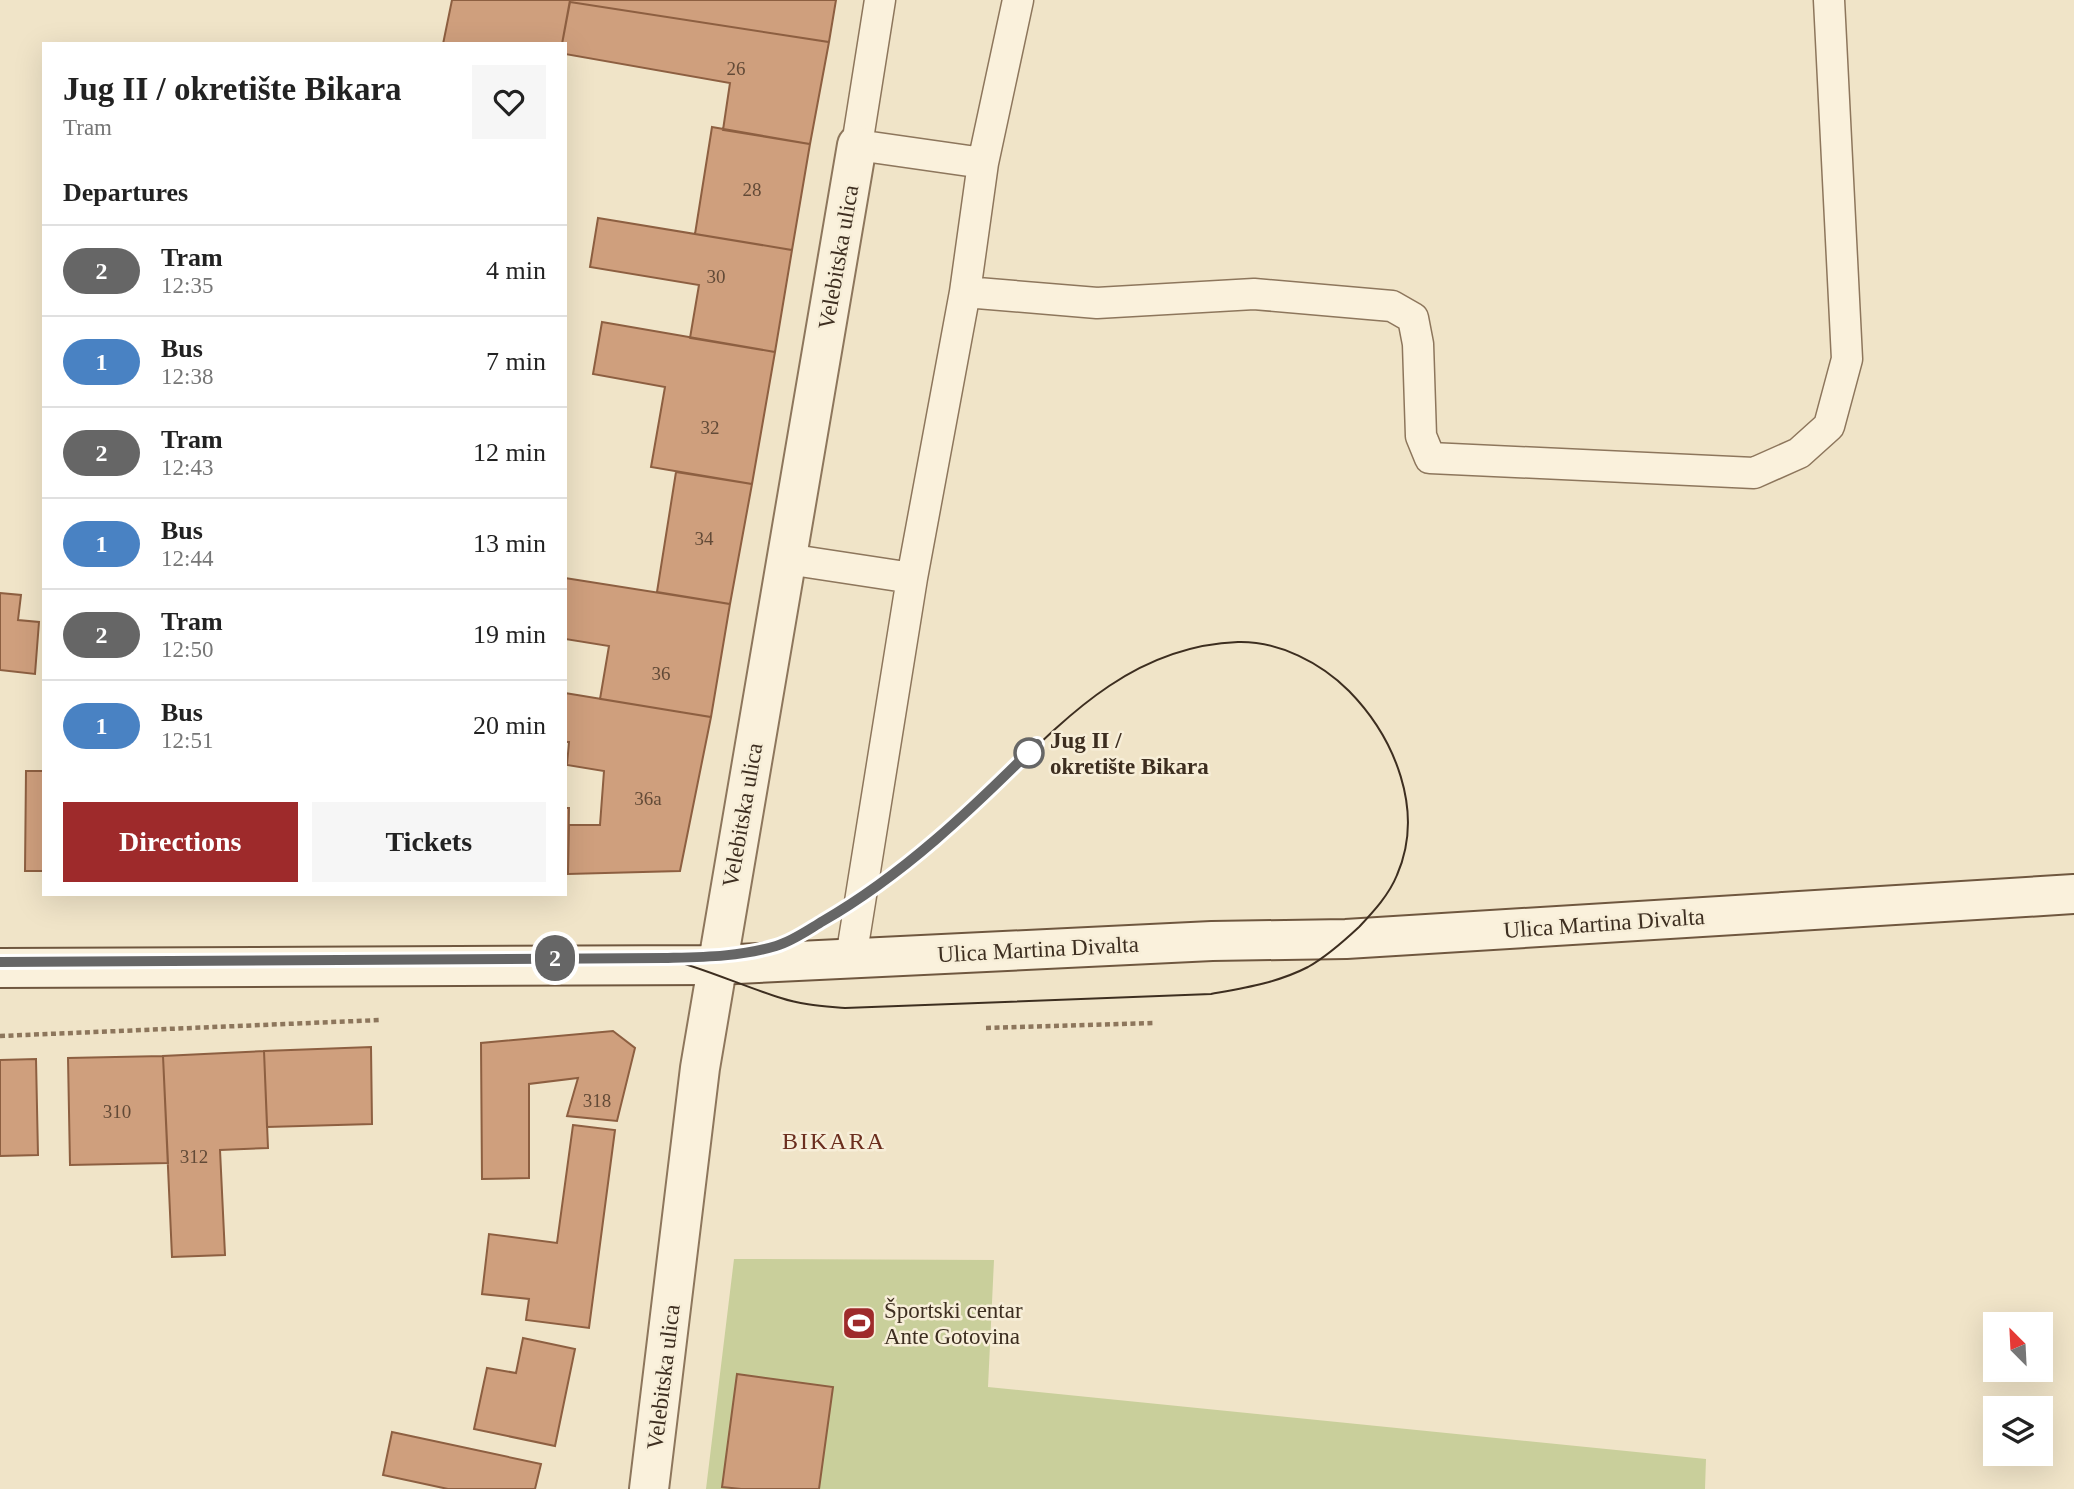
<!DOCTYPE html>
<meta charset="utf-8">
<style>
:root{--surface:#fff;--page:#f6f6f6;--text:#222;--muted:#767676;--line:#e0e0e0;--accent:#9e2a2b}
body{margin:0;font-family:"Times New Roman",serif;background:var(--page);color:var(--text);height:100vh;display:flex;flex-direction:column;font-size:26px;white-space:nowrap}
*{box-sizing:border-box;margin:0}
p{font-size:23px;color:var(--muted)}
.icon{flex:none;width:38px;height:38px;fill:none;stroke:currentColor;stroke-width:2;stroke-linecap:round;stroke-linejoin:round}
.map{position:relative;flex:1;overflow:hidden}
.details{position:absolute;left:42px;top:42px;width:525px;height:854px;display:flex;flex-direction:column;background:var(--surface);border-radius:0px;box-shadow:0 7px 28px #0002}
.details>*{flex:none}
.badge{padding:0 14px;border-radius:23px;font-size:24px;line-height:46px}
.needle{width:46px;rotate:336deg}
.fabs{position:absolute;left:1983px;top:1312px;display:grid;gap:14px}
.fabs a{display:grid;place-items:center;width:70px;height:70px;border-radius:0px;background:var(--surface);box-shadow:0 7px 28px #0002;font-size:35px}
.map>.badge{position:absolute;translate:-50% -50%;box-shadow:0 0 0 4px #fff}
h2{padding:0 21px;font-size:26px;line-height:63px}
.round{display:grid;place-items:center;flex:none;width:74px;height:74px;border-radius:0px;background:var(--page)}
.summary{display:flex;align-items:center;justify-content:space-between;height:119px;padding:0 21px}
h1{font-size:33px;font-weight:700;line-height:52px}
.cta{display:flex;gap:14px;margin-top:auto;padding:14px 21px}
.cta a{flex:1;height:80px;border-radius:0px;background:var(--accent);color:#fff;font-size:28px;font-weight:700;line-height:80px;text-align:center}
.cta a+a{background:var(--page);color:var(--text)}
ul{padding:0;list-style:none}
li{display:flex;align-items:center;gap:21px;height:91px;padding:0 21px;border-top:2px solid var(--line)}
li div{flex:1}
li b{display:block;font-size:26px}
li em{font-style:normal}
li .badge{min-width:77px;font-weight:700;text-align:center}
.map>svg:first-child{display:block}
.green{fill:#c9cf9b}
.building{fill:#cf9f7d;stroke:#8d5f41;stroke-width:2}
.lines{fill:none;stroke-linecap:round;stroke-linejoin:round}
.lane-casing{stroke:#8d765c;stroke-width:33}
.street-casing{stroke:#8d765c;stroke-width:42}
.secondary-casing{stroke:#6f573f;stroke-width:42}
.path{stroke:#8d765c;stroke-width:4.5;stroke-dasharray:5 3.5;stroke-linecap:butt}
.lane{stroke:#faf1dc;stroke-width:30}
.street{stroke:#faf1dc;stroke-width:38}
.secondary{stroke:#faf1dc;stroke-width:38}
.tram{stroke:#3d2e20;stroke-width:2}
.line-casing{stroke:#fff;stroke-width:16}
.line{stroke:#666;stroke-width:10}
.stop-dot{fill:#fff;stroke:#666;stroke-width:3.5}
.labels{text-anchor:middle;stroke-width:5;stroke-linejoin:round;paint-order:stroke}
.number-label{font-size:19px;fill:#624a37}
.street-label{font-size:23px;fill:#3d2e20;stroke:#f7eed8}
.stop-label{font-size:23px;font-weight:bold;fill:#3d2e20;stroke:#f7eed8;text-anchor:start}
.poi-label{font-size:23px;fill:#3d2e20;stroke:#f7eed8;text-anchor:start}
.neighbourhood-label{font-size:24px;letter-spacing:2px;fill:#6b2e1e;stroke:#f7eed8}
</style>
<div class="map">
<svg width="2074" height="1489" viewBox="0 0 2074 1489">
<rect width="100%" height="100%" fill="#f0e4c8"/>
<path class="green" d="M734,1259L994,1260L988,1387L1706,1459L1705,1489H706Z"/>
<path class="building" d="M452,0H570L562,44H443Z
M570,0H836L829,42L570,2Z
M570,2L829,42L810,144L723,130L730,83L565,54V44H562Z
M712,127L810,144L792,250L695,234Z
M598,218L792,250L775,352L690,338L699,285L590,267Z
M602,322L775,352L752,484L651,467L665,387L593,374Z
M676,472L752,484L730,604L657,592Z
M565,578L730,604L711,717L600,699L609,646L565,639Z
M0,593L21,595L18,620L39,622L35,674L0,670Z
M565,693L711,717L680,871L568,874L569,825H600L604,771L567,765L569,742H565Z
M26,771H44V871H25Z
M565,808H569L568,874H565Z
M613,1031L635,1048L617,1121L567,1116L578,1078L529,1084V1178L482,1179L481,1043Z
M371,1047L372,1124L267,1127L264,1051Z
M264,1051L268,1148L220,1150L225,1255L172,1257L163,1056Z
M163,1056L168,1163L70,1165L68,1058Z
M36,1059L38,1155L0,1156V1060Z
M573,1125L615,1130L589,1328L526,1320L529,1299L482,1294L489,1234L557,1243Z
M523,1338L575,1349L555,1446L474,1429L487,1368L516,1373Z
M737,1374L833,1387L819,1489H741L722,1487Z
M392,1432L541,1464L535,1489H448L383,1475Z"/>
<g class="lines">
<g class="lane-casing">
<path id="lane" d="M983,163L1018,0
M965,292L1097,303L1254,294L1392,306L1413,318L1418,344L1421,436L1430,458L1754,473L1799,453L1829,426L1847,359L1829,0
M787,559L912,578L965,292L983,163L857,145L880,0
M851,958L912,578"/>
</g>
<g class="street-casing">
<path id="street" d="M649,1489L700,1068L857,145"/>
</g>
<g class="secondary-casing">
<path id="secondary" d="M0,968L716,965L1212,941L1346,939L2074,894"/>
</g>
<path class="path" d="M986,1028L1155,1023
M0,1036L380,1020"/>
<use href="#lane" class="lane"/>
<use href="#street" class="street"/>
<use href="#secondary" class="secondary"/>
<path class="tram" d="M0,962L718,957C737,954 758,952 776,946C791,941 805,932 818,924C832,916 846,909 859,900C883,884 906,863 928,844C946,829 966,815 983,799C1057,727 1126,646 1238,642C1279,641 1321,663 1349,691C1395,738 1425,811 1397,875C1389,895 1373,912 1359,927C1344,941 1326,957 1308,967C1277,983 1244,988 1211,994L845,1008C824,1006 802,1005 781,998C742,986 704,968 664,958"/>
</g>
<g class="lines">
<g class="line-casing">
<path id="line" d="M0,962L664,958C702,957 739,957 776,946C793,941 808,930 823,921C903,875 972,809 1037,744"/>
</g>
<use href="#line" class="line"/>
</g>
<defs>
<g id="stadium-square" transform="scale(1.75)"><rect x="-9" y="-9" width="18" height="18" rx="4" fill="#9e2a2b" stroke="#f7eed8"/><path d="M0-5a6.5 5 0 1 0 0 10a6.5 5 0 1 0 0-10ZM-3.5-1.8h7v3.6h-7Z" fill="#fff"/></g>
</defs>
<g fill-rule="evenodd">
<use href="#stadium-square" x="859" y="1323"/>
</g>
<circle class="stop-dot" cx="1029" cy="753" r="14"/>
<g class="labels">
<g class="number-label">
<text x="736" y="75">26</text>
<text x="752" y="196">28</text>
<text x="716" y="283">30</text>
<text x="710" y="434">32</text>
<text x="704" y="545">34</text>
<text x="661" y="680">36</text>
<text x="648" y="805">36a</text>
<text x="597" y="1107">318</text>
<text x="117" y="1118">310</text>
<text x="194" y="1163">312</text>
</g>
<g class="street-label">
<text transform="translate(838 257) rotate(-80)" y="8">Velebitska ulica</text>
<text transform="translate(742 815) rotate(-80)" y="8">Velebitska ulica</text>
<text transform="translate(1604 923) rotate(-4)" y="8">Ulica Martina Divalta</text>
<text transform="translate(1038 949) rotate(-3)" y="8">Ulica Martina Divalta</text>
<text transform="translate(663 1377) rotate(-83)" y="8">Velebitska ulica</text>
</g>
<g class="stop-label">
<text x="1050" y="748">Jug II /<tspan x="1050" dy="26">okretište Bikara</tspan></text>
</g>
<g class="poi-label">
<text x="884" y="1318">Športski centar<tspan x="884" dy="26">Ante Gotovina</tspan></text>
</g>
<g class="neighbourhood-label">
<text x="834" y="1149">BIKARA</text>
</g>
</g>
</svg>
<div class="fabs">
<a><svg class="needle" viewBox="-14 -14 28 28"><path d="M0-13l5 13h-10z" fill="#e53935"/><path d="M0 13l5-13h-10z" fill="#767676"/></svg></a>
<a><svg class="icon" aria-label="layers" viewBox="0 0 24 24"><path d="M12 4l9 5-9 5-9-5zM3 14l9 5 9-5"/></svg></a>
</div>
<b class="badge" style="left:555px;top:958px;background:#666;color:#fff">2</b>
<section class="details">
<div class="summary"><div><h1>Jug II / okretište Bikara</h1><p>Tram</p></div><a class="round"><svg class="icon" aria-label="heart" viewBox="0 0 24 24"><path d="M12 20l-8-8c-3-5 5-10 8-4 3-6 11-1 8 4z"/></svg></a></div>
<h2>Departures</h2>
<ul>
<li><span class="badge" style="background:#666;color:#fff">2</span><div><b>Tram</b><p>12:35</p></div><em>4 min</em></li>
<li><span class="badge" style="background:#4982c3;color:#fff">1</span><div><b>Bus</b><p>12:38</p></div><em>7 min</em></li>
<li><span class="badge" style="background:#666;color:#fff">2</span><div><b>Tram</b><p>12:43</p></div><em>12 min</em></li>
<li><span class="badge" style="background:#4982c3;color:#fff">1</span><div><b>Bus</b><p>12:44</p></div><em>13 min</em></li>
<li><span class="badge" style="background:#666;color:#fff">2</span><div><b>Tram</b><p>12:50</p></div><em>19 min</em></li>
<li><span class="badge" style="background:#4982c3;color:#fff">1</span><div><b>Bus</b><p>12:51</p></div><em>20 min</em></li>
</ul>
<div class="cta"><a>Directions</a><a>Tickets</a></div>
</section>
</div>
